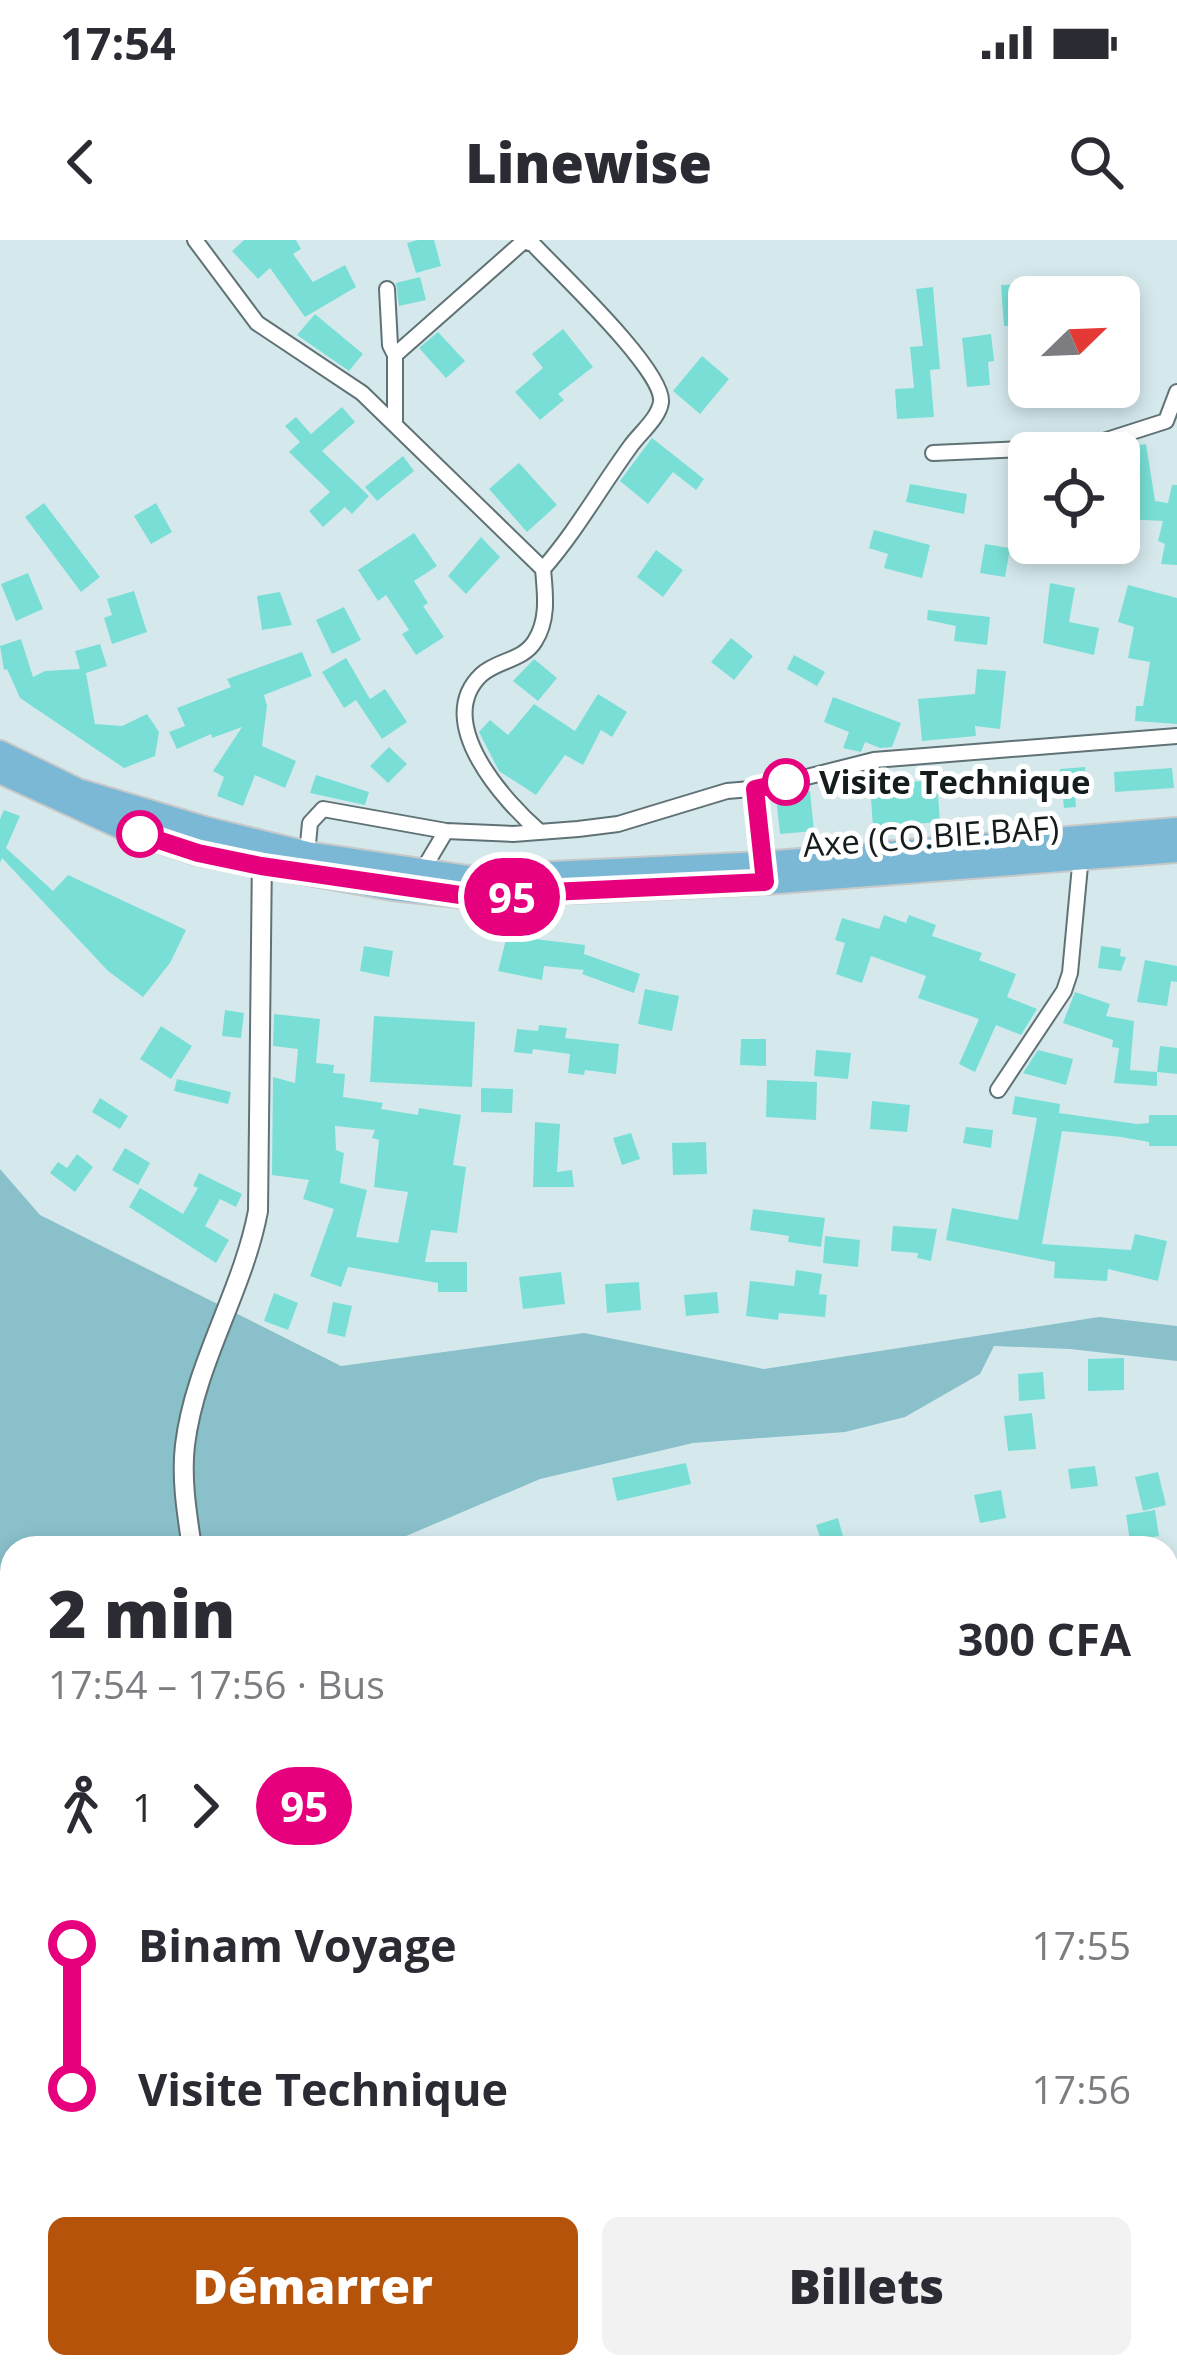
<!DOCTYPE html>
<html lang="fr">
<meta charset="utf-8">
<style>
:root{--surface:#fff;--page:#f2f2f3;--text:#2b2b33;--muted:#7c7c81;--accent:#b45309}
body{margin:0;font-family:"Open Sans",sans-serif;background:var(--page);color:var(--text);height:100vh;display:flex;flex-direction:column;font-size:45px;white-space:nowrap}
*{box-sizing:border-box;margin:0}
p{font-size:39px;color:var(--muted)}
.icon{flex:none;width:66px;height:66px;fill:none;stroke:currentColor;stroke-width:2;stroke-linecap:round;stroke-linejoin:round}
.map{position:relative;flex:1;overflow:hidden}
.details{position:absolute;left:0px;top:1296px;width:1179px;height:843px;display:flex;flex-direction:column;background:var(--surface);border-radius:36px 36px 0 0;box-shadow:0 6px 18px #0003}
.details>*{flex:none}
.badge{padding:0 24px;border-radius:39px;font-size:42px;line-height:78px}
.needle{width:78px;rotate:67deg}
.tools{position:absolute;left:1008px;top:36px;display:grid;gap:24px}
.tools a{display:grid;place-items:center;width:132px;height:132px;border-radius:18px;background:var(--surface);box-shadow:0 6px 18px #0003;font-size:60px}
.map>.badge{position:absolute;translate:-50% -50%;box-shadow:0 0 0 6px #fff}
.legs{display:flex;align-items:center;gap:18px;height:132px;padding:0 48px;font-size:39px}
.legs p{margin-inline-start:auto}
.summary{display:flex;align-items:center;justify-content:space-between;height:204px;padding:0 48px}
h1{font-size:66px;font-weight:800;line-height:90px}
.button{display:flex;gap:24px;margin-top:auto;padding:24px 48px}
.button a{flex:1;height:138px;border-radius:18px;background:var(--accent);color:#fff;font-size:48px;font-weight:800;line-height:138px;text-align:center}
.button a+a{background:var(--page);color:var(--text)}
ul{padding:0 48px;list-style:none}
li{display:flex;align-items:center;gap:42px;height:144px;font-size:45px}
li i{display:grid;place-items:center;width:18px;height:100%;margin:0 15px;background:currentColor}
li i::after{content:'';width:30px;height:30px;margin:-15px;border:9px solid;border-radius:50%;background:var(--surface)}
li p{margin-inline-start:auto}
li:first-child i{background:linear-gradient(#0000 50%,currentColor 0)}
li:last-child i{background:linear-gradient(currentColor 50%,#0000 0)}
.status{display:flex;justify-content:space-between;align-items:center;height:84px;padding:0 60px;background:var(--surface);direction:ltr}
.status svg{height:33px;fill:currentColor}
header{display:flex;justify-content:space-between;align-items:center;height:156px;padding:0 48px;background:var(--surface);font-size:54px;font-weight:800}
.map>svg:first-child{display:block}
.green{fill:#89c0ca}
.building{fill:#79dfd6;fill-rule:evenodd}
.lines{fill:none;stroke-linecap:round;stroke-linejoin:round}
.minor-casing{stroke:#607276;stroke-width:18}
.tertiary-casing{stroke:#607276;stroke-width:22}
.trunk-casing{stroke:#c7c9c9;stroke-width:28}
.minor{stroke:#fff;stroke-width:14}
.tertiary{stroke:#fff;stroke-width:18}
.trunk{stroke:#7bb8d6;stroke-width:24}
.line-1-casing{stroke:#fff;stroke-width:27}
.line-1{stroke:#e6007e;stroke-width:18}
.stop-1-dot{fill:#fff;stroke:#e6007e;stroke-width:6}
.labels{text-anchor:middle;stroke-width:10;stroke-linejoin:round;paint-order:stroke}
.stop-label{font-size:33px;font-weight:bold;fill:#151c1d;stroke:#fff;text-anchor:start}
.street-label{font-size:33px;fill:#151c1d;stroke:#fff}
</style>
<div class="status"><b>17:54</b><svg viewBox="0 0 49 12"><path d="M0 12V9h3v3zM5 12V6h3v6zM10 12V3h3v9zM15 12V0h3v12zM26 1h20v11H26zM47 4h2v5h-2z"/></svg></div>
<header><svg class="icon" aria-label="back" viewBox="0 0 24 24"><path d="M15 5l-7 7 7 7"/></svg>Linewise<svg class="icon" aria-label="search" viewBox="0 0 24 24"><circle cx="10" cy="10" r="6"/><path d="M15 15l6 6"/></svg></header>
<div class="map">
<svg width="1177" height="2138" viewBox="0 0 1177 2138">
<rect width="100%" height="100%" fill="#d5e9ed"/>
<path class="green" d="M0,929L40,975L341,1126L584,1093L764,1129L1099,1077L1177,1086V1121L1070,1109L994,1106L980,1134L905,1177L845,1192L693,1203L540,1239L378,1308H12V1428L0,1437Z"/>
<path class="building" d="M244,0H296L301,9L293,14L313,42L345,25L356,47L305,77L270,28L258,39L232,11Z
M418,0H434L441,26L416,33L407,3Z
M420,37L426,60L399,66L396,43Z
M1029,44V85L1004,86L1001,45Z
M933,47L940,129L930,130L934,177L897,179L895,149L914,148L910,107L923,106L916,49Z
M315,74L363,114L349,131L297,95Z
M563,89L593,127L558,154L564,160L540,180L515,152L543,128L532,114Z
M438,92L465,121L446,138L419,108Z
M991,94L994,121L988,122L990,145L967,147L962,98Z
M702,116L729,139L700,174L673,151Z
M342,167L355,182L322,211L369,256L352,274L345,267L323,287L309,271L330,252L289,212L300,202L285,186L296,177L311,194Z
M652,198L704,239L696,250L673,232L648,264L620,241Z
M1146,204L1155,261L1168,263L1172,245H1177V325L1161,324L1165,304L1158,301L1163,281L1126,279L1127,246L1119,247V208Z
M403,216L414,231L377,261L365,247Z
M519,223L557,265L527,292L489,249Z
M910,244L967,254L964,274L906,262Z
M44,263L100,337L81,352L25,277Z
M156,263L172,292L151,304L134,276Z
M874,290L930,305L922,338L884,328L888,314L869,308Z
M414,293L437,326L414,341L428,363L423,366L444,397L416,415L402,394L409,390L386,355L378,361L358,330Z
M481,297L500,317L466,354L448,336Z
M985,304L1010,308L1005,337L980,333Z
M656,310L683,330L663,357L637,337Z
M28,333L43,369L16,381L1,344Z
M1050,343L1075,348L1069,382L1099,388L1094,415L1043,403Z
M1128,345L1177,358V484L1135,481L1136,466H1143L1150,422L1128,418L1134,387L1118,382Z
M134,351L147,392L112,404L104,378L112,375L107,359Z
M280,352L292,385L262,390L257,356Z
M344,367L361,400L332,414L316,380Z
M928,370L990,377L987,405L954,401L956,386L927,380Z
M731,398L753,416L734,440L711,422Z
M21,399L33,437L45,431L80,429L75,411L100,404L107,426L86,433L95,484L122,486L147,474L159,492L155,516L124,528L20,458L7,429L4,430L0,406Z
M302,412L312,436L264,455L267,466L262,506L296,521L285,548L255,535L243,566L217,556L224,537L213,531L242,487L212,498L211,494L177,509L169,492L185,486L177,468L231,447L227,439Z
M794,415L825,432L817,446L787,429Z
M346,418L370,459L385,449L407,482L382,499L356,460L344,468L322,432Z
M534,419L557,438L538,461L513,441Z
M977,429L1006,431L1000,489L975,486L976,496L922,501L918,459L975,454Z
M598,454L627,472L612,497L601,490L583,525L565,515L536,555L499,531L479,492L490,480L508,495L534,464L575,491Z
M833,457L901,483L892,507L880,508L865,502L861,512L843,508L849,492L824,482Z
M389,507L407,524L388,543L370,526Z
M1085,527L1086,542L1074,543L1076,567L1064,568L1060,529Z
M1172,528L1174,548L1115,552L1114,532Z
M316,535L369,552L365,565L310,553Z
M937,540L940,582L873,587L870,545Z
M810,551L814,591L780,594L776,556Z
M4,570L20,576L6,608L53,651L68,635L186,690L170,723L143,757L108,731L2,618L0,623V579Z
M884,675L906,683L909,675L936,685L932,696L982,713L979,720L1016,734L1007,757L1037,769L1021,795L996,785L975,832L959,824L979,779L918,758L926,736L871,716L862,743L836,734L845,703L835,700L842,678L879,689Z
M512,676L538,679L535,699L585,705L584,714L640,734L634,753L582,734L584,730L544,726L542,740L498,731Z
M364,706L393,711L389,737L360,731Z
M1101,706L1121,709L1120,716L1126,717L1121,731L1098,728Z
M1145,720L1177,726V742L1171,741L1167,766L1137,762Z
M645,749L679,756L672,791L638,784Z
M1075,752L1110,764L1106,776L1134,781L1130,830L1157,832V846L1114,843L1119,808L1112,807L1113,800L1063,783Z
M225,770L244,773L241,798L222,796Z
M274,774L320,779L316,823L334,825L333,833L345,834L343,857L383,863L381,869L418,875L419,868L461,875L453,925L466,927L457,993L431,990L425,1022H467V1052H438V1043L348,1027L341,1047L310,1036L334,969L303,959L309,940L272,935L273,837L295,843L298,809L273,806ZM335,886L375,890L372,898L379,900L374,947L408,952L398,1003L356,997L367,950L340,943L344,913L336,910Z
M374,776L475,782L472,847L370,842Z
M539,785L567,788L565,798L619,804L616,834L585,830L584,835L568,833L570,814L533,809L532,814L514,812L517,789L538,791Z
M161,786L192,806L171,839L140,819Z
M741,799H766V826L740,825Z
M1160,806L1177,808V834L1157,832Z
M816,810L851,813L848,839L814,836Z
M1038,810L1073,819L1066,845L1023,833Z
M177,839L231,852L228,864L174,851Z
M767,840L817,842L816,880L766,877Z
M481,848L513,849L512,873L481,872Z
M1015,856L1060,864L1059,873L1137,884L1149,883V875H1177V906H1149V902L1121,897L1062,891L1042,1004L1131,1010L1135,994L1167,1001L1158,1041L1108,1029L1107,1041L1054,1038L1055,1022L946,1000L952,968L1018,980L1037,878L1012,874Z
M100,858L128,876L120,889L92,872Z
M872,861L910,865L907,892L870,889Z
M535,882L560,884L557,932L572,930L574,947H533Z
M966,887L993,890L991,908L963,903Z
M631,893L640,919L622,925L613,898Z
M706,902L707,934L673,935L672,903Z
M125,908L150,923L138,945L112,930Z
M77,914L93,927L75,952L50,933L58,922L67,928Z
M199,933L242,954L236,967L220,959L205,986L229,1000L216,1023L129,967L140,948L183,974L198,948L193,946Z
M753,969L825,978L821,1007L788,1002L789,996L750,990Z
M893,986L937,989L931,1021L917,1018L918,1013L891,1011Z
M825,996L860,1000L858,1027L823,1023Z
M796,1030L822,1034L819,1054L827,1055L825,1077L779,1073L778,1080L746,1076L750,1041L794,1046Z
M561,1032L565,1064L523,1069L519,1037Z
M639,1042L641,1070L607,1073L605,1044Z
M717,1052L719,1073L686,1076L684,1055Z
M274,1053L298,1063L288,1090L264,1081Z
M333,1062L352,1066L345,1097L327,1093Z
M1124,1118V1150L1088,1151V1119Z
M1043,1132L1045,1159L1019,1161L1018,1134Z
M1032,1173L1036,1209L1008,1211L1004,1176Z
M686,1223L691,1244L617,1261L612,1238Z
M1095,1226L1098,1246L1071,1249L1068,1229Z
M1158,1232L1166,1265L1143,1271L1135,1237Z
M1001,1250L1006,1278L980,1283L974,1255Z
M1155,1270L1159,1296L1130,1301L1126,1275Z
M838,1278L844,1300L823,1306L816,1285Z"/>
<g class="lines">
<g class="minor-casing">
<path id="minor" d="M195,0L257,83L362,153L543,329C545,353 549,379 535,401C523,421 497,420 481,435C432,482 505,562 540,592
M387,49L390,105L395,115V184
M395,115L524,1L533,4C557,30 665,131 661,162C659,178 639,194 630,207C600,248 577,290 543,329
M933,213L1088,206L1166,181L1177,152
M755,549L763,628
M307,614L310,583L323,569L446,591L513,594L578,589L618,584L727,551L763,548L874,520L1177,496
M421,633L446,591
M998,850L1064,751L1070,733L1081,615
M1167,1401L1177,1400
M1167,2119L1177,2110
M827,2127L835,2138
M1152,2138L1161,2127"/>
</g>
<g class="tertiary-casing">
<path id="tertiary" d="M192,1308C187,1274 181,1239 185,1205C195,1123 243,1051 258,971L262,615
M386,2138L395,2127"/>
</g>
<g class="trunk-casing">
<path id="trunk" d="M0,513L78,551L205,589L307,614L468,638L763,624L1177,590
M0,531L129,590L198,613L392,648L467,656L765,642L1177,610"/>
</g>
<use href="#minor" class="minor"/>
<use href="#tertiary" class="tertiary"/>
<use href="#trunk" class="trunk"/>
</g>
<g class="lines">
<g class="line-1-casing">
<path id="line-1" d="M140,594L198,613L261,626L467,656L765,642L755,549L786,542"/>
</g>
<use href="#line-1" class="line-1"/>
</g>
<g class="stop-1-dot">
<circle cx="786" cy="542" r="21"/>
<circle cx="140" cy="594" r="21"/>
</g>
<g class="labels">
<g class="stop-label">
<text x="819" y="554">Visite Technique</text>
</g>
<g class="street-label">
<text transform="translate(931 596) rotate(-4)" y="12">Axe (CO.BIE.BAF)</text>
</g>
</g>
</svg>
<div class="tools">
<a><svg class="needle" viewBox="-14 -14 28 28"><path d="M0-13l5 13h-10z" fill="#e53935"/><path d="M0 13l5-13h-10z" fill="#7c7c81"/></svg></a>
<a><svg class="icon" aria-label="locate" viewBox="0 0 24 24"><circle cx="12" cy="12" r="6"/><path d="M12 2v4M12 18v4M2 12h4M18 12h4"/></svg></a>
</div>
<b class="badge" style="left:512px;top:657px;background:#e6007e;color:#fff">95</b>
<section class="details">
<div class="summary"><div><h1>2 min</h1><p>17:54 – 17:56 · Bus</p></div><b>300 CFA</b></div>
<div class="legs"><svg class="icon" aria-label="walk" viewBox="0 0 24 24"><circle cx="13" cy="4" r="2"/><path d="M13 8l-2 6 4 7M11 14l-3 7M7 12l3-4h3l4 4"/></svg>1<svg class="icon" aria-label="forward" viewBox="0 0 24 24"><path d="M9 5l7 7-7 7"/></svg><b class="badge" style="background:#e6007e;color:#fff">95</b></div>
<ul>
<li><i style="color:#e6007e"></i><b>Binam Voyage</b><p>17:55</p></li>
<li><i style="color:#e6007e"></i><b>Visite Technique</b><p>17:56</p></li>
</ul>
<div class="button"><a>Démarrer</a><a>Billets</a></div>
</section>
</div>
